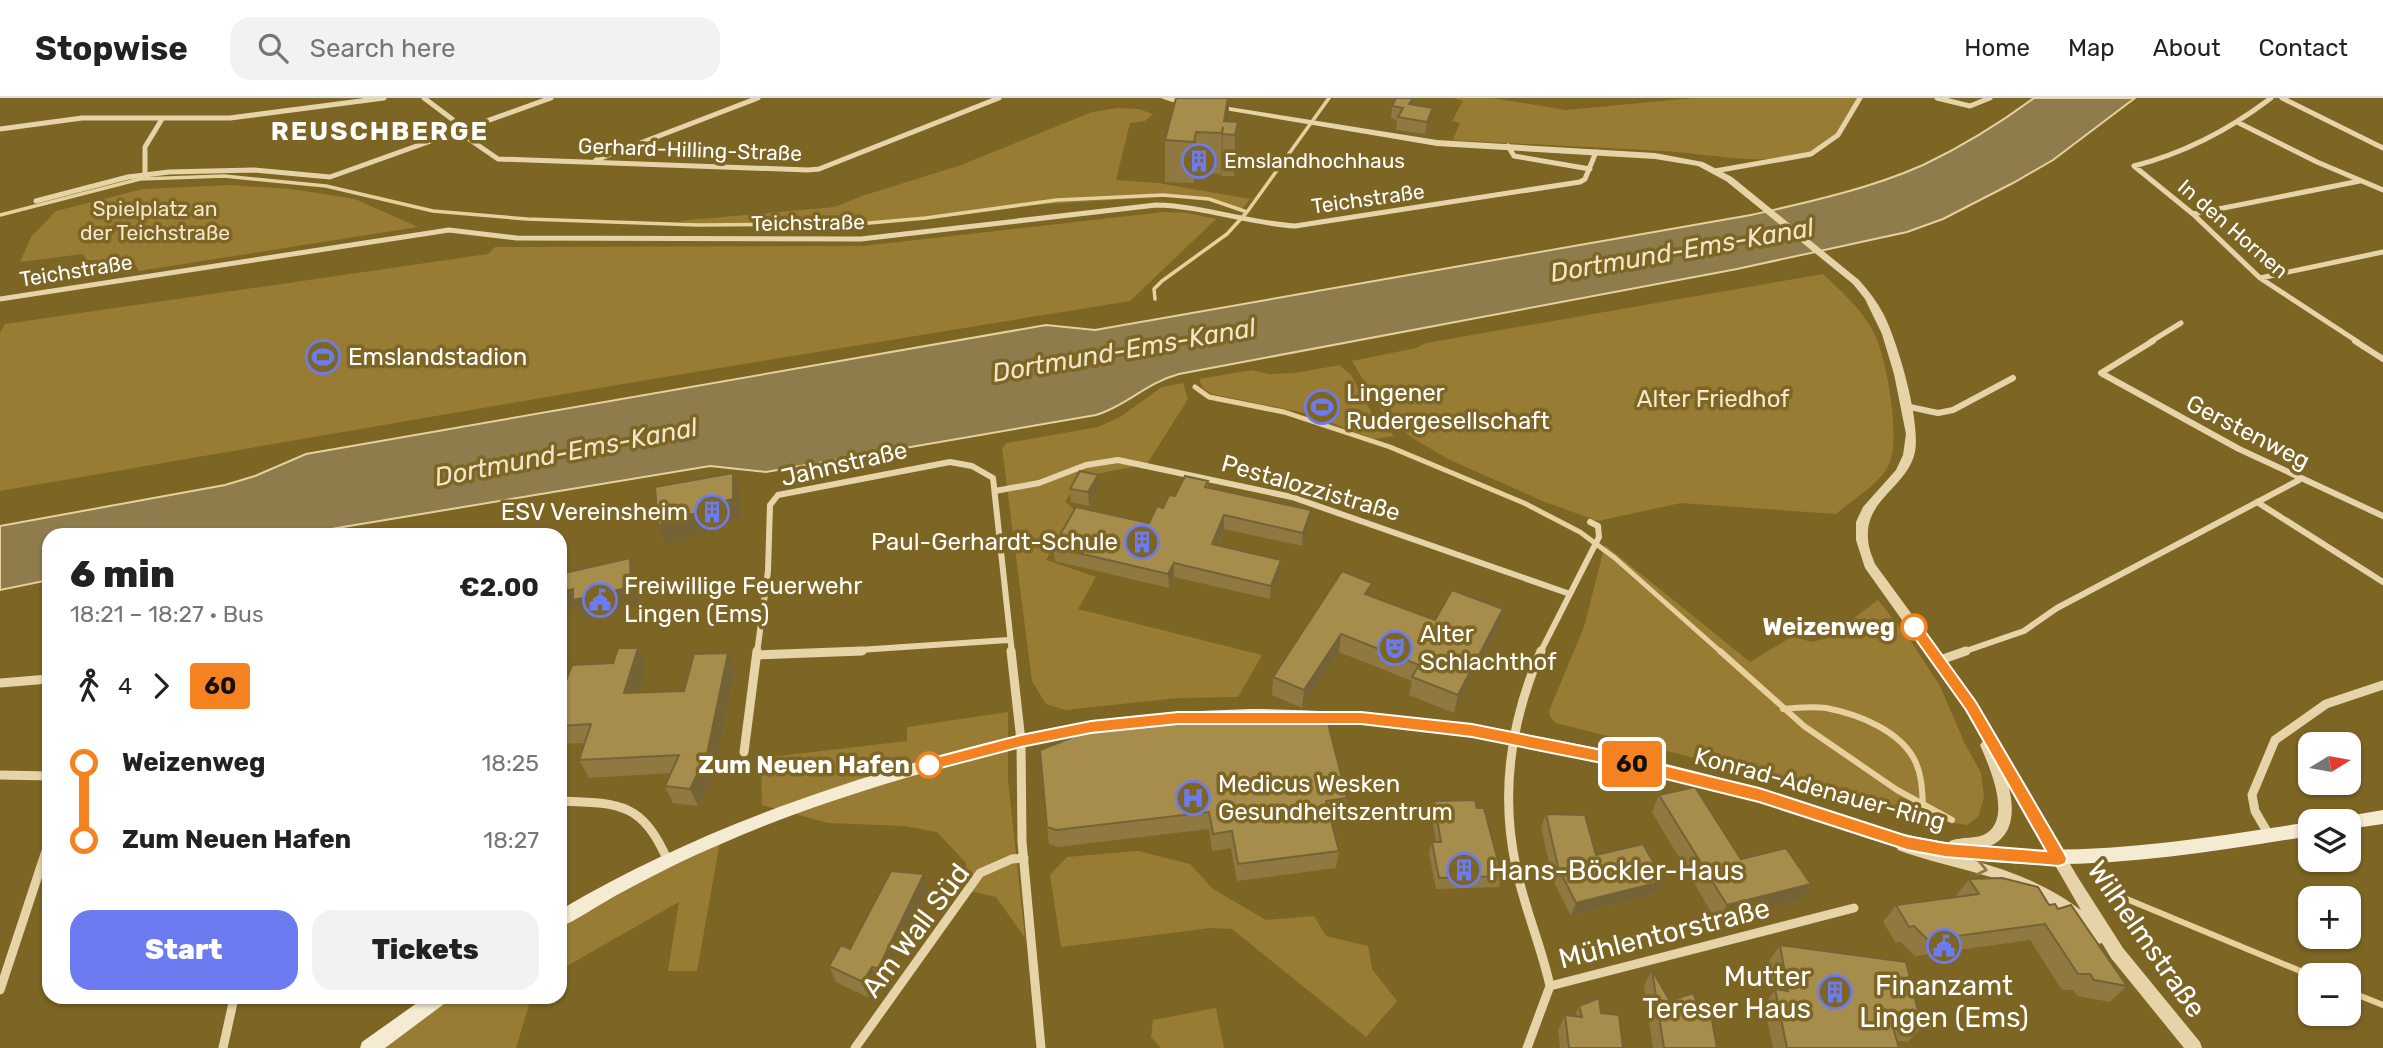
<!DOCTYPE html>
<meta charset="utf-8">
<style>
:root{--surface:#fff;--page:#f2f2f2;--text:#222;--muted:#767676;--line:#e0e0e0;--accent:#6c7cf0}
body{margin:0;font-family:Rubik,sans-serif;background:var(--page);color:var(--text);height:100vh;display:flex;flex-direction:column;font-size:26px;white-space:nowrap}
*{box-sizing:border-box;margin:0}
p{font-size:23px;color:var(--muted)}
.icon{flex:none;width:38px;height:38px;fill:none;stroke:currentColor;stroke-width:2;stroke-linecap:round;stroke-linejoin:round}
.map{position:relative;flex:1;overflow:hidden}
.details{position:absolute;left:42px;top:430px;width:525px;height:476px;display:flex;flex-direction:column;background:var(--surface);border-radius:21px;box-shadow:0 2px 5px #0004}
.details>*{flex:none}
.badge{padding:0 14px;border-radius:5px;font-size:24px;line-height:46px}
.needle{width:46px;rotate:79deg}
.buttons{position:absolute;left:2298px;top:634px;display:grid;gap:14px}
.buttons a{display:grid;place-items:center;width:63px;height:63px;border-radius:14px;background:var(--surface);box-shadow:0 2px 5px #0004;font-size:35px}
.map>.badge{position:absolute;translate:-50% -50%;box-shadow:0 0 0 4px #fff}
.legs{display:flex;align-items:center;gap:10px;height:77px;padding:0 28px;font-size:23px}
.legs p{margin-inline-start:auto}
.head{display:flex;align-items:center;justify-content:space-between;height:119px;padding:0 28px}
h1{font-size:38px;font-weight:800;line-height:52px}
.button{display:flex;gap:14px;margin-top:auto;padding:14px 28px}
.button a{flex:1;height:80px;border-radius:21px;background:var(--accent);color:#fff;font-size:28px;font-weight:800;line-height:80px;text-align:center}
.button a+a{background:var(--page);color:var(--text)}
ul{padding:0 28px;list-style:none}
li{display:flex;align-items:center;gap:24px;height:77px;font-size:26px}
li i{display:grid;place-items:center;width:10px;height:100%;margin:0 9px;background:currentColor}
li i::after{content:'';width:18px;height:18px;margin:-9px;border:5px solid;border-radius:50%;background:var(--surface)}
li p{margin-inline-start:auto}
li:first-child i{background:linear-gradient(#0000 50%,currentColor 0)}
li:last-child i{background:linear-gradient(currentColor 50%,#0000 0)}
header{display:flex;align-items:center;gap:42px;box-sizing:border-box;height:98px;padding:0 35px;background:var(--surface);border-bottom:2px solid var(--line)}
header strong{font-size:33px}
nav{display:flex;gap:38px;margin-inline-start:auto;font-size:24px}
.search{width:490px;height:63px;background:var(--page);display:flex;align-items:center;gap:18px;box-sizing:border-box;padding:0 24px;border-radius:21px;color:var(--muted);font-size:26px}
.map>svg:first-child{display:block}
.green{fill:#997c34}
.water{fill:#8e7c4d;stroke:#e6d09c;stroke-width:2}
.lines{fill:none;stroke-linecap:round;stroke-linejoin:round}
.stream-far2{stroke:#e6d09c;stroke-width:3.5}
.stream-far1{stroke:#e6d09c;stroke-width:5}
.stream{stroke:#e6d09c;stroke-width:6}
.minor-far2{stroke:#e6d4a8;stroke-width:5}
.minor-far1{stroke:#e6d4a8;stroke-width:6}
.minor{stroke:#e6d4a8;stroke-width:9}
.tertiary{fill:#e6d4a8;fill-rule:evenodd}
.secondary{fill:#f5ebd2;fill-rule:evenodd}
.wall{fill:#8f7941}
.shaded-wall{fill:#746335}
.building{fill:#a68d4c;stroke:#746335;stroke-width:2}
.oneway{stroke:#927b3e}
.line-1{fill:#f58220;stroke:#fff;stroke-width:2}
.stop-1-dot{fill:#fff;stroke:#f58220;stroke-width:3.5}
.labels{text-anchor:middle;stroke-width:7;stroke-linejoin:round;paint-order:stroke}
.far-street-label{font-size:21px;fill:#fff;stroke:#7d6524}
.far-poi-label{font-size:21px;fill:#fff;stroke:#7d6524;text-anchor:start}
.far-park-label{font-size:21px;fill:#f4e8cb;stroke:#7d6524}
.poi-label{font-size:24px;fill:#fff;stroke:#7d6524;text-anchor:start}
.park-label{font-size:24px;fill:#f4e8cb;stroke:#7d6524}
.street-label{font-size:24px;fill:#fff;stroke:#7d6524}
.stop-label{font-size:24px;font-weight:bold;fill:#fff;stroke:#7d6524;text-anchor:end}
.far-district-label{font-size:26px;font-weight:bold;letter-spacing:2px;fill:#fff;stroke:#7d6524}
.water-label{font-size:26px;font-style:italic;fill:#f2e6ca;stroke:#7d6524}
.near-poi-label{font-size:28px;fill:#fff;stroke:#7d6524;text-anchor:start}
.near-street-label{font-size:28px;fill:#fff;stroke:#7d6524}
</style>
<header>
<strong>Stopwise</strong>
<div class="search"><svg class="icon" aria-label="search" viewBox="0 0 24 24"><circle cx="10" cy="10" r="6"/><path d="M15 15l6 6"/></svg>Search here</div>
<nav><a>Home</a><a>Map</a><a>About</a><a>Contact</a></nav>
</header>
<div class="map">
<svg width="2383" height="950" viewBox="0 0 2383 950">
<rect width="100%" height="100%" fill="#7d6524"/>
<path class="green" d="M1453,0H1493L1566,12L1693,0H1861C1848,21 1835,45 1811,54C1771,70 1704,55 1662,53C1593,49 1523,46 1453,42L1460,25L1452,23L1463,3Z
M1118,10L1139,11L1153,16L1145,23L1130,25L1116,82L1158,85L1250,101L1242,111L1210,101L1162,99L999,109L926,120L858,126L699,127L679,123L835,109L862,98L961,67L1092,14Z
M232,87L291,91L355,101L418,129L139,173L133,163L87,162L83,156L20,164L31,139L56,113L143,91Z
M1164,114L1187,115L1216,121L1130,203L646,282L0,393V235L5,226L488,156L495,149L863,148Z
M1823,176C1842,194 1864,213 1875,237C1887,263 1900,338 1890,364C1881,386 1853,401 1836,416L1681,405L1598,423L1545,404L1450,362L1411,339L1383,315L1352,263L1416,250L1426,245Z
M1340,267L1351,277L1374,319L1394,338L1374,341L1305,315L1212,296L1203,290L1199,281L1252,272L1269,276L1295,275Z
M1183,285L1188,301L1147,366L1081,379L1065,404L1076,413L1046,462L1096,479L1078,511L1262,557L1238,599L1178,600L1065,612L1046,606L1032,583L1002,350L1007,345L1098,329L1120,319L1162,289Z
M1605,447L1750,564L1793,538L1811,544L1828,540L1878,502L1912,545L1940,588L1965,646L1981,675L1984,700L1978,719L1967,727L1948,724L1556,625L1550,619L1549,613L1584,529Z
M1008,614V682L1025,840L996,799L966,792V765L937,734L904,728L828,725L762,707L761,660L907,643V629Z
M721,738L697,873H668L679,804L560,872V821Z
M1138,753L1190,766L1213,791L1266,822L1314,818L1326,838L1368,848L1372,871L1397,903L1366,939L1232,831L1210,830L1061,849L1050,777L1067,759Z
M438,900H531L516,950H369Z
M1216,910L1224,950H1161L1151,939L1153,922Z"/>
<path class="water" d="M2034,0H2135L2053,62L2013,85L1943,121L1907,134L1737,171L1179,276C1146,285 1126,308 1096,317L766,374L710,368L295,437L49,438V482L0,492V428L225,387L255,378L306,356L1046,227L1095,232L1751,117C1809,104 1869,91 1923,67C1961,49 2000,25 2034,0Z"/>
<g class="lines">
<path class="stream-far2" d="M0,117L140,81L224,78L326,88L433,113L527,121L698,127L858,126L926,120L1057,102L1163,97L1209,101L1247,114
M1155,201L1154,191L1162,183L1227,136L1247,114L1329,0"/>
<path class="stream-far1" d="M1195,289L1209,299L1284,314L1390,349L1524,405L1580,434L1615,460L1722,555"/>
<path class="stream" d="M1720,553L1804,628L1897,692L1952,722
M1783,611C1797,610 1812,608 1826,610C1858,616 1902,633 1916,665C1922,678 1922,693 1923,707
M2117,797L2310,877
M2348,893L2383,907"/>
<path class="minor-far2" d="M424,0L452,21L466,39L498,61L808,72L819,71L999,0
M1937,0L1970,8L1990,0
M2282,0L2383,50
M2239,25L2317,64L2383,92
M0,31L82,20H230L384,0
M1508,48L1514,58L1590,71
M596,62L758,0
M2134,68L2193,116L2260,180L2358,244
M2134,68C2185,55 2229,32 2271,0
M1715,73L1811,56L1838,37L1860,0
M145,76V49L162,21
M36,103L128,79L169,74L254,72L330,79L551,0
M2193,116L2360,83
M2260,180L2383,154
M0,201L449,132L517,140L861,141L1156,107C1204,108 1247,125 1295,128L1580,84L1585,81L1596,54
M2150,244L2181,225"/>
<path class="minor-far1" d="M2153,243L2101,275L2239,351L2383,418
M2355,243L2383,261
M1905,308L1938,315L1953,312L2013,280
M995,393L1039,385L1086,367L1118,362L1292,399L1570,496
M2257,404L2383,484
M757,555L768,473L770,407L778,397L950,364L972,368L993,380L1012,555
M814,555L1008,542
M1540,555L1599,439L1598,428L1590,424
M1960,555L2024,533L2057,510L2299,382"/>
<path class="minor" d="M1011,553L1021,643L1022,744L1041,950
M1541,553C1511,622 1500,695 1516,769C1524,809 1541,847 1550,888
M758,557L862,553
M1940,562L1966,553
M0,585L49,581
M744,654L757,553
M0,677L49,678
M560,703C620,705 642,704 668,763
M2269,737L2255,713L2252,697L2275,642L2326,606L2383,587
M1550,888L1854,810
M0,892L49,744
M223,950L234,900
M855,950L980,775L1012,761L1024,760
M1527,950L1550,888"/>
<path class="tertiary" d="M1161,0H1181L1196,4C1188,8 1169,4 1161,0Z
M1210,6L1437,42L1655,55L1703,64L1732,79L1859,182C1869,193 1877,204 1884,217C1898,245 1923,329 1914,358C1904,390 1865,403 1868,440C1868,449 1872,458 1875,466L1976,604L2077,778L2123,850L2200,944L2202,950H2184L2111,860L2102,845L2098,846C2086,842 2079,829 2070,821C2057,810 2043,801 2028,794C1989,774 1940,768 1898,752L1896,748L1898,744L1903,742C1968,763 2025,770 2081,812L2008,686C2017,718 2012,749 1972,752C1964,753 1957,754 1950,751L1948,747L1950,743C1962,738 1976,742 1987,735C2012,718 1989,668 1980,647L1984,642L1966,612L1865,470L1856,442V424L1863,409L1896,372L1903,357L1906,336L1894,276L1882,236L1865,201L1853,186L1726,83L1698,68L1655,61L1437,48L1213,10H1210Z"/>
<path class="secondary" d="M1251,611C1418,612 1575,640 1736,684C1804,702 1869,732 1939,743C2062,764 2188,743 2310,724V738C2188,758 2063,778 1940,758C1880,749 1824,723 1766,706C1666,675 1561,651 1457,636C1328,619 1195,617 1068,640C1014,649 962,664 909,679C845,698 782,719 721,746C685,761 650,779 615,798C597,808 579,821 560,829V812C672,746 792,700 917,664C975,647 1033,632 1092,623C1145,615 1198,613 1251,611Z
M2383,712V726L2348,731V723H2340L2342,719Z
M424,900H447L444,906L385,950H360L362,944Z"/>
</g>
<path class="wall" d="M1229,0L1228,24H1238L1237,65L1234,78H1221L1222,72L1221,76L1196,75L1194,85L1165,84V42Z
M1417,0L1414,7L1432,22L1425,36L1396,32L1397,22L1391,20L1392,8Z
M1208,383V390L1310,426L1302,448L1224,431L1217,448L1281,462L1280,476L1270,501L1174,479L1169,490L1055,463L1053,449L1149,425L1175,398Z
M1098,390L1089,408L1071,404L1070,391Z
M1372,485L1370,498L1435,522L1499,529L1454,615L1409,597L1412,583L1339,554L1302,610L1272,597L1273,579Z
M638,550L647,567L638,595L684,593L735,573L715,674L698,708L673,705L665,688L671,675L589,680L579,662L585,645L560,646V599Z
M1659,697L1741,761L1811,786L1800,803L1717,824L1652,714Z
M1347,700L1345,717L1330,719L1339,753L1336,770L1237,783L1231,750L1212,753L1209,731L1058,749L1049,746L1047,729Z
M1434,703L1477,710L1502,778L1499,789L1436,791L1429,755L1432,744H1436L1431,714Z
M1546,716L1596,757L1658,795L1571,818L1553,782L1541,729Z
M1969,781L2049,807L2058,811L2127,888L2110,904L2077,898L2073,892H2062L2030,842L1915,858L1901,844L1896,845L1883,824L1896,807L1957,799L1956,798Z
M928,792L883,887L878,885L869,900L836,884L829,868L850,851Z
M1780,847L1922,929L1908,944L1897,943L1899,950H1773L1764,907L1774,893L1769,863Z
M1652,872L1670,903L1702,916L1717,950H1653L1644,888Z
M1579,908L1601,915L1623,950H1560L1558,933L1565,917L1575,918Z"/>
<path class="shaded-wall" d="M1229,0L1228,37L1224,23Z
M1413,0H1417L1408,19L1409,6Z
M1433,10L1432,22L1425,36L1427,24Z
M1238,24L1237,65L1234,78L1235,37Z
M1223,29L1222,72L1221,76L1222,35Z
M1196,34V75L1194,85V44Z
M733,375L740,396V422L714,427L713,434L687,439V442L666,447L658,427L707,407Z
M1098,377V390L1089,408L1088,394Z
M1311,412L1310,426L1302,448L1303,435Z
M1224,417V431L1211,460L1212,446Z
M630,460L638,478L639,507L582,519L577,510L560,514V494L573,491Z
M1281,462L1280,476L1270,501L1271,488Z
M1174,465V479L1169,490L1168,476Z
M1372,485L1369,503L1365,496Z
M1503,511L1499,529L1454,615L1458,597Z
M1341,536L1339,554L1302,610L1304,592Z
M638,550L647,567L633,613L624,595Z
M728,555L735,573L715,674L698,708L690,691Z
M924,776L928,792L883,887L878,871Z
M1664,783L1658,795L1571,818L1576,805Z
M1811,786L1800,803L1717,824L1727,807Z
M872,869L878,885L869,900L863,884Z"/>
<path class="building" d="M1176,0H1228L1224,23L1238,24L1235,37L1222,36L1223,29L1222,35L1196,34L1194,44L1165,42Z
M1396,0H1413L1409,6L1433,10L1427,24L1398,19L1403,10L1392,8Z
M1080,373L1098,377L1088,394L1070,391Z
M733,375V401L707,407L706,414L679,418V422L658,427L655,389Z
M1185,378L1208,383L1205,389L1311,412L1303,435L1224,417L1212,446L1281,462L1271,488L1174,465L1168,476L1053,449L1076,409L1149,425L1157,408L1163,410L1169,397L1175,398Z
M630,460L631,489L573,502V491L560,494V476Z
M1342,473L1372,485L1365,496L1435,522L1452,492L1503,511L1458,597L1412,579L1419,567L1341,536L1304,592L1273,579Z
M618,550H638L624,595L684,593L694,556L728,555L707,656L690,691L665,688L679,657L579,662L591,626L560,628V599L572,567L613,565Z
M1262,622L1328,625L1347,700L1326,703L1339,753L1238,766L1232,733L1213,736L1209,714L1056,732L1047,729L1040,652L1088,633L1169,625Z
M1695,689L1741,761L1786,750L1811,786L1727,807L1659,697Z
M1475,702L1477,710H1484L1502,778L1439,780L1432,744H1441L1434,703Z
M1546,716L1585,717L1596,757L1643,746L1664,783L1576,805L1558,769Z
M891,773L924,776L878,871L872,869L863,884L829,868L841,847L850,851Z
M2002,780L2038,789L2049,807L2055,806L2058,811L2071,807L2127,888L2094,882L2090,876H2078L2045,826L1928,842L1914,828L1909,829L1896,807L1979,796L1969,781Z
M1780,847L1906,864L1922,929L1892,926L1899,950H1787L1775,891L1788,893Z
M1652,872L1670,903L1693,895L1702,916L1711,917L1717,950H1664Z
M1599,900L1601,915L1619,917L1623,950H1569L1565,917L1582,919L1579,908Z"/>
<defs><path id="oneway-chevron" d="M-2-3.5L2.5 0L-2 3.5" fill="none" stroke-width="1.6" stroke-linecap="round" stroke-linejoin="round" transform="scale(1.75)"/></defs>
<use class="oneway" href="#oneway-chevron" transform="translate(1982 771) rotate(12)"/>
<path class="line-1" d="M1914,523L1919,525L1976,604L2065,756L2067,761L2065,766L2059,768L1945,759L1907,752L1759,704L1597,664L1472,639L1361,626H1178L1091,635L1021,649L929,673L921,667L929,661L1021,637L1091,623L1178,614H1361L1472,626L1597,651L1759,690L1907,738L1945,745L2046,753L1966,612L1909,532L1907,529Z"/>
<defs>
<g id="building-ring" transform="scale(1.75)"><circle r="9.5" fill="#7d6524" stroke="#6c7cf0" stroke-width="1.5"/><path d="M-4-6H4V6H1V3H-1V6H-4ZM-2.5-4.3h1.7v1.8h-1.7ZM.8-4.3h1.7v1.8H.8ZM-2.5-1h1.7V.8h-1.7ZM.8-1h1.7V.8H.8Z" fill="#6c7cf0"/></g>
<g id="stadium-ring" transform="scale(1.75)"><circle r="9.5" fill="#7d6524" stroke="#6c7cf0" stroke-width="1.5"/><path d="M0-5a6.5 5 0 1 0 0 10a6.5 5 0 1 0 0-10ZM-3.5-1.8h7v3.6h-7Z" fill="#6c7cf0"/></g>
<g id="civic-ring" transform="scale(1.75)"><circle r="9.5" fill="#7d6524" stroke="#6c7cf0" stroke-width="1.5"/><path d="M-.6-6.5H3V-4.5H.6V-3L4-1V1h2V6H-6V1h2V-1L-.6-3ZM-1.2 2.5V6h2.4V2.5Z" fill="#6c7cf0"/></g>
<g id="theatre-ring" transform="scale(1.75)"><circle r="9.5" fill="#7d6524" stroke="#6c7cf0" stroke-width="1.5"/><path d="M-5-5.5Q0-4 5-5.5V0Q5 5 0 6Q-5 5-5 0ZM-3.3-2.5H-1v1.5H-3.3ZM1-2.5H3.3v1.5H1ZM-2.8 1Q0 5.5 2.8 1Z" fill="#6c7cf0"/></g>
<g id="hospital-ring" transform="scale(1.75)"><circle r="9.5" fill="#7d6524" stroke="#6c7cf0" stroke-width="1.5"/><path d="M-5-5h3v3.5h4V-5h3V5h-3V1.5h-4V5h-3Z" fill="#6c7cf0"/></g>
</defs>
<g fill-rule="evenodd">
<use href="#building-ring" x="1199" y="63"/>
<use href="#stadium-ring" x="323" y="259"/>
<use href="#stadium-ring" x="1322" y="309"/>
<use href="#building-ring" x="712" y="414"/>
<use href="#building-ring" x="1142" y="444"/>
<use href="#civic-ring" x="600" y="502"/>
<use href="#theatre-ring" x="1395" y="550"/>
<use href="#hospital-ring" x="1193" y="700"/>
<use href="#building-ring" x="1464" y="772"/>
<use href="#civic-ring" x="1944" y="848"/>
<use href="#building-ring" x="1835" y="894"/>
</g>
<g class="stop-1-dot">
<circle cx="1914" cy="529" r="12"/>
<circle cx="929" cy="667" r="12"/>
</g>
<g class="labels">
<g class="far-street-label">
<text transform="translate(690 52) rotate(2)" y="7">Gerhard-Hilling-Straße</text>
<text transform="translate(1368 101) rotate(-8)" y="7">Teichstraße</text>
<text transform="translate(808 125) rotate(-1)" y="7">Teichstraße</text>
<text transform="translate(2233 131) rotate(41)" y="7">In den Hornen</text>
<text transform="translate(76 173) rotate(-9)" y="7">Teichstraße</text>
</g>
<g class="far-poi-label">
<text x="1224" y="70">Emslandhochhaus</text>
</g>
<g class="far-park-label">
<text x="155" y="118">Spielplatz an<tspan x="155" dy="24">der Teichstraße</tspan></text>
</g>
<g class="poi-label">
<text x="348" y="267">Emslandstadion</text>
<text x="1346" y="303">Lingener<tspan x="1346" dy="28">Rudergesellschaft</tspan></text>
<text x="688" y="422" text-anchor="end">ESV Vereinsheim</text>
<text x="1118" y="452" text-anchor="end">Paul-Gerhardt-Schule</text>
<text x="624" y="496">Freiwillige Feuerwehr<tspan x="624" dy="28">Lingen (Ems)</tspan></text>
<text x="1420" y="544">Alter<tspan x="1420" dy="28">Schlachthof</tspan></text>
<text x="1218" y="694">Medicus Wesken<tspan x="1218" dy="28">Gesundheitszentrum</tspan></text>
</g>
<g class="park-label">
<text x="1713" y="309">Alter Friedhof</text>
</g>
<g class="street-label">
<text transform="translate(2248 334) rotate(27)" y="8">Gerstenweg</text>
<text transform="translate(844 366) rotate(-13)" y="8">Jahnstraße</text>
<text transform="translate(1311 390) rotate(16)" y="8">Pestalozzistraße</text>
<text transform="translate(1820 691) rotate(15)" y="8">Konrad-Adenauer-Ring</text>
</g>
<g class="stop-label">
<text x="1895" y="537">Weizenweg</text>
<text x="910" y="675">Zum Neuen Hafen</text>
</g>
<g class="far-district-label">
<text x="380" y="42">REUSCHBERGE</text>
</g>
<g class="water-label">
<text transform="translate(1682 152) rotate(-10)" y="9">Dortmund-Ems-Kanal</text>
<text transform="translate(1124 252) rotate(-10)" y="9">Dortmund-Ems-Kanal</text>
<text transform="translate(566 354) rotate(-11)" y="9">Dortmund-Ems-Kanal</text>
</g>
<g class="near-poi-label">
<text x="1488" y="782">Hans-Böckler-Haus</text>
<text x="1811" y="888" text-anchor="end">Mutter<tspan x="1811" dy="32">Tereser Haus</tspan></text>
<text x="1944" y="897" text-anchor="middle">Finanzamt<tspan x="1944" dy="32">Lingen (Ems)</tspan></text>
</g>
<g class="near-street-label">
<text transform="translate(915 832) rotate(-53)" y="10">Am Wall Süd</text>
<text transform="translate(1664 835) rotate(-14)" y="10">Mühlentorstraße</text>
<text transform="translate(2147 841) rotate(55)" y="10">Wilhelmstraße</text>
</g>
</g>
</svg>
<div class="buttons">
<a><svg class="needle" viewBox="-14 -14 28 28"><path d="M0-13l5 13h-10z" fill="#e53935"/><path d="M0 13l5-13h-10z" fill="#767676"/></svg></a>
<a><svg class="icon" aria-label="layers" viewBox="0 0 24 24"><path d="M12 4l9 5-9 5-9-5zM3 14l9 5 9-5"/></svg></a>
<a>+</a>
<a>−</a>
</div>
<b class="badge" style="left:1632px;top:666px;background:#f58220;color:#111">60</b>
<section class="details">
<div class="head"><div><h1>6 min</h1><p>18:21 – 18:27 · Bus</p></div><b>€2.00</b></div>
<div class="legs"><svg class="icon" aria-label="walk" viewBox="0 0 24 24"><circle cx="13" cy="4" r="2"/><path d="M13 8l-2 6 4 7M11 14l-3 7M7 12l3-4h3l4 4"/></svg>4<svg class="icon" aria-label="forward" viewBox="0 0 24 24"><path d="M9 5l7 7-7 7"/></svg><b class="badge" style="background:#f58220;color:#111">60</b></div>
<ul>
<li><i style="color:#f58220"></i><b>Weizenweg</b><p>18:25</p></li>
<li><i style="color:#f58220"></i><b>Zum Neuen Hafen</b><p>18:27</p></li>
</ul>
<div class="button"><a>Start</a><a>Tickets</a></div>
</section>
</div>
